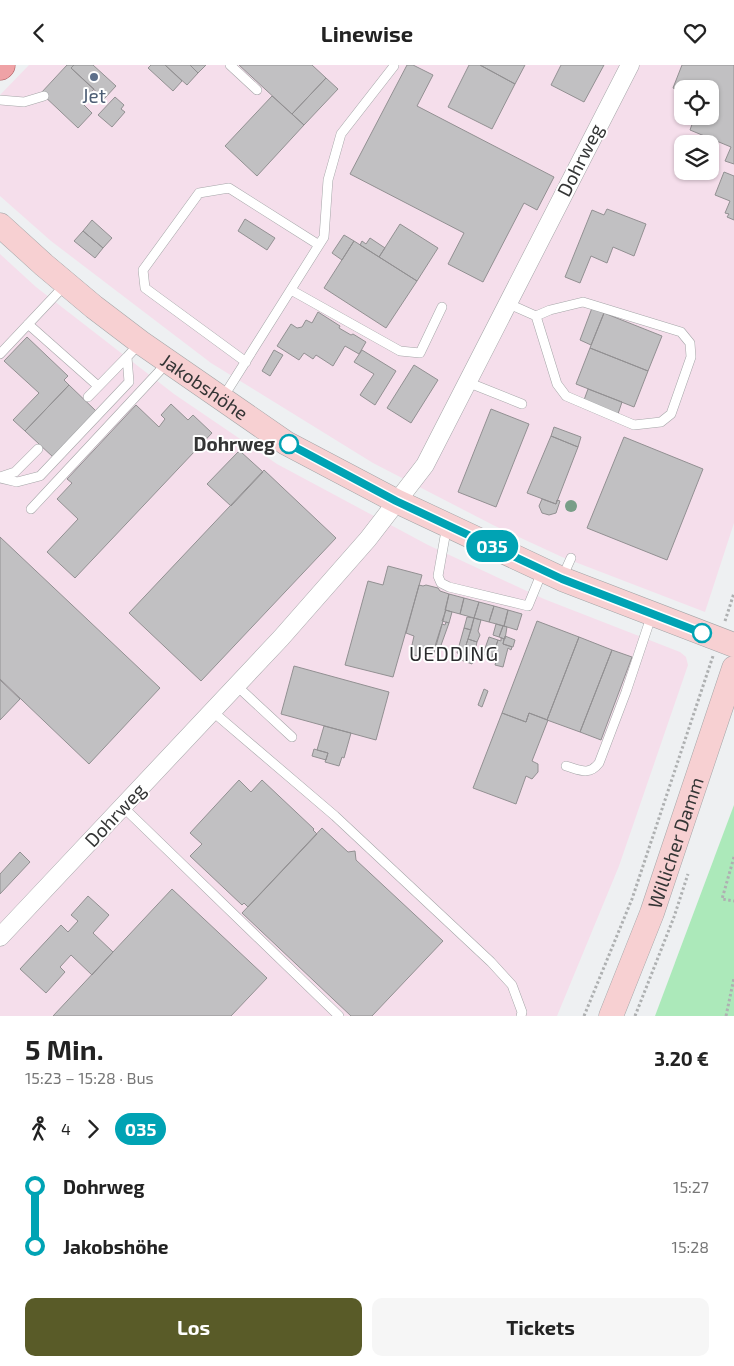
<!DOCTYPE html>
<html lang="de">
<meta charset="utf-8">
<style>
:root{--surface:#fff;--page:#f6f6f6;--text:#222;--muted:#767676;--accent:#595b28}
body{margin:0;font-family:"Exo 2",sans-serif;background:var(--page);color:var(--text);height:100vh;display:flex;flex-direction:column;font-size:19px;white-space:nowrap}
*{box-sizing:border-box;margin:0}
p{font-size:16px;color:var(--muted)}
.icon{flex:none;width:28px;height:28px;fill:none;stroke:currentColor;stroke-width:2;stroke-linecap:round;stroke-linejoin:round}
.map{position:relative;height:951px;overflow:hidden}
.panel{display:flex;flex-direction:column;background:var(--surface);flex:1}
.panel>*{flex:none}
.badge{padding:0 10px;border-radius:16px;font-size:18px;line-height:32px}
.buttons{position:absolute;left:674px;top:15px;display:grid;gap:10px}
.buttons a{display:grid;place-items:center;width:45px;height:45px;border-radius:10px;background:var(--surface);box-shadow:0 1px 4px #0004;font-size:25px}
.map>.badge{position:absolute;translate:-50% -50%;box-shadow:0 0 0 2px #fff}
.legs{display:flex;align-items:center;gap:8px;height:55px;padding:0 25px;font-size:16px}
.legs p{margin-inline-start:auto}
.headline{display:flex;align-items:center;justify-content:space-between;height:85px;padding:0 25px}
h1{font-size:28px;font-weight:700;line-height:38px}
.action{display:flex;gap:10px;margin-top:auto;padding:10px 25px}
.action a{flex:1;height:58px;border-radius:10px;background:var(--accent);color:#fff;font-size:20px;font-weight:700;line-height:58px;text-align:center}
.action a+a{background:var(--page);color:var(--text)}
ul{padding:0 25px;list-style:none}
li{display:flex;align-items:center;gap:18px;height:60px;font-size:19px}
li i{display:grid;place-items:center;width:8px;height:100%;margin:0 6px;background:currentColor}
li i::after{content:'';width:12px;height:12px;margin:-6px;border:4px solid;border-radius:50%;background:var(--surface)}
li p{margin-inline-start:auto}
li:first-child i{background:linear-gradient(#0000 50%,currentColor 0)}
li:last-child i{background:linear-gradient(currentColor 50%,#0000 0)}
header{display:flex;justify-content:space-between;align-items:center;height:65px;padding:0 25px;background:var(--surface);font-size:22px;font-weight:700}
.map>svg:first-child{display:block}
.industrial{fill:#f5deeb;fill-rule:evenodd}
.green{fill:#ace9ba}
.building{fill:#c1c0c2;stroke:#929092}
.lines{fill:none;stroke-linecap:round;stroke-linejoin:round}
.lane-casing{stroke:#a5a6a8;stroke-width:10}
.street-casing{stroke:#a5a6a8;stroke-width:19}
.secondary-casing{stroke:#a5a6a8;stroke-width:25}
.primary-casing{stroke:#a75457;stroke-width:29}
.path{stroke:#aeb0b1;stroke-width:3;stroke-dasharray:2.5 2.5;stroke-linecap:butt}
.lane{stroke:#fff;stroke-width:9}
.street{stroke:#fff;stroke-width:18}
.secondary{stroke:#f7d0d2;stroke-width:24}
.primary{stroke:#efa2a6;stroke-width:28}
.tree{fill:#799e88}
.line-1-casing{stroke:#fff;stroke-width:11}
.line-1{stroke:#00a3b4;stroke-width:8}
.service-dot{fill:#5c6f8a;stroke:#fff;stroke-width:2}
.stop-1-dot{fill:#fff;stroke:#00a3b4;stroke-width:2.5}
.labels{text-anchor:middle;stroke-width:4;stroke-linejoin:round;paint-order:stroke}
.service-label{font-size:19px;fill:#4e5e75;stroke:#fff}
.street-label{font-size:19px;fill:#343535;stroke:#fff}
.stop-label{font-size:19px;font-weight:bold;fill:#343535;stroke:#fff;text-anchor:end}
.neighbourhood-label{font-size:20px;letter-spacing:1px;fill:#2b2c2e;stroke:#fff}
</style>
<header><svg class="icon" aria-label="back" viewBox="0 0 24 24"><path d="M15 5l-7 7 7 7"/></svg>Linewise<svg class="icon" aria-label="heart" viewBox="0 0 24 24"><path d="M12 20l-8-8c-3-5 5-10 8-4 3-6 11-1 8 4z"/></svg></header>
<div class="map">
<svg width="734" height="951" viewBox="0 0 734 951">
<rect width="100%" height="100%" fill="#eef0f2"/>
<path class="industrial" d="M29,0H734V458L705,547L562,492L493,460L373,398L211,298L51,176L0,131V30ZM682,24H710V51H682ZM682,79H710V106H682Z
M0,189L36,222L174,329L277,399L428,480L544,534L680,587L686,592L688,600L619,801L557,951H0Z"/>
<path class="green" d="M734,740V951H655Z"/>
<path class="building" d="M67,0H74L71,3L94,24L82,38L92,48L78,63L41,28Z
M74,0H93L116,21L104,34L71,3Z
M151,0H165L182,16L173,26L148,3Z
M165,0H190L198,8L187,20Z
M190,0H206L198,8Z
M239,0H312L326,13L292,49Z
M407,0H413L433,10L417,41L554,112L537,145L524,138L483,217L448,199L464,168L350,109Z
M469,0H480L515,19L492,64L448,42Z
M480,0H525L515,19Z
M561,0H604L584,37L551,20Z
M682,0H734V99L725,96L731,82L690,65L695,51H710V24H682V27L673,23Z
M326,13L338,24L304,60L292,49Z
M272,31L304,60L257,111L225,81Z
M115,32L124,40L121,44L125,47L112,62L98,50Z
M724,107L734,111V155L727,152L729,149L725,148L730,136L715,130Z
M607,144L646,159L634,191L613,182L607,198L591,191L580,218L565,212L592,145L604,150Z
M245,154L275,173L267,185L238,166Z
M92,155L112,173L103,183L83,166Z
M400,159L438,183L417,216L379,192Z
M83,166L103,183L95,193L74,176Z
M344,170L354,176L342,195L332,188Z
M370,173L385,183L379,192L360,180L362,176L366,179Z
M354,176L417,216L386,263L324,223Z
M592,243L604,248L591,280L580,275Z
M318,247L340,261L339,263L351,270L353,269L366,277L359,289L345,281L333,301L316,290L313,294L304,288L299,295L277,281L291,259L297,263L302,262L306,255L312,258Z
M604,248L662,271L648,306L590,283Z
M27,272L68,311L64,315L69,320L25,366L13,355L39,328L4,296Z
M590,283L648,306L634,342L576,319Z
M274,285L283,290L270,311L262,306Z
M362,285L396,306L375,340L360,330L374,309L354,297Z
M414,300L438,315L411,358L387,343Z
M69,320L96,346L53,392L25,366Z
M588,324L622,337L618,349L584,335Z
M171,339L188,355L193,350L212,368L75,513L47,487L78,454L57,434L72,418L67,414L136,340L159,362L165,354L161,350Z
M491,344L529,359L496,442L458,427Z
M554,362L581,372L578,382L551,371Z
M551,371L578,382L556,439L527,428Z
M624,372L703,404L667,495L587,463Z
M238,387H241L263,407L231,441L207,419Z
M264,405L336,473L201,616L129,548Z
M542,434L556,439L557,435L560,436L556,448L549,450L542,448L539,441Z
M0,472L160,623L89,699L0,614Z
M388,501L422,510L393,612L345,600L368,516L383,520Z
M419,520L423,521L426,520L438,523L440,526L449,529L443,556L434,588L420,584L418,591L410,589L414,571L406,568Z
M449,529L464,533L460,549L445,545Z
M464,533L479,537L474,553L460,549Z
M479,537L494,541L489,557L474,553Z
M494,541L508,545L504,561L489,557Z
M446,545L452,547L449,558L442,556Z
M508,545L522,549L517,565L504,561Z
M467,552L474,553L471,565L464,563Z
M474,553L481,555L478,566L480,570L477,577L468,574Z
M537,556L579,572L547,655L529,648L526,657L502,648Z
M446,557L449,558L440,583L435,581L442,559L445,560Z
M496,559L503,561L499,572L493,570Z
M503,561L507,562L505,574L499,572Z
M464,563L471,565L463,589L457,588Z
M505,571L515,575L513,582L503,579Z
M489,572L498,575L492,593L483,589Z
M579,572L612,585L580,667L547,655Z
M501,573L504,574L503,579L512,582L511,585L508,583L503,602L495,600L497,593L492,592L498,575L501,576Z
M468,574L477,577L472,599L461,595Z
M612,585L632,592L601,675L580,667Z
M294,601L389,627L376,675L281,649Z
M0,615L20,634L0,655Z
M484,624L488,626L482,642L478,640Z
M502,648L526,657L529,648L548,655L532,696L538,699V707L532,714L526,711L516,739L473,723Z
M324,661L351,668L344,693L342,692L339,701L325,697L328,688L317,685Z
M314,684L328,688L326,695L312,691Z
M239,715L251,727L262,715L314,764L313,765L317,769L248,842L244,838L242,840L190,791L202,779L190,768Z
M322,763L348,787L355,786L356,795L443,876L372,951H351L242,848Z
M20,787L30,797L0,829V809Z
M172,824L267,913L231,951H53Z
M88,831L109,850L93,868L113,887L92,910L71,890L60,902L65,907L46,928L20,904L61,860L68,867L78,856L71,850Z"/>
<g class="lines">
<g class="lane-casing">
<path id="lane" d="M230,0L257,25
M0,35L24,37L44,31
M291,225L400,286L420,288L442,242
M507,238L536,251L550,245L583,237L681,267L690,278L691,292L671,349L661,357L634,360L566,331L557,319L536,251
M28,259L98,321
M0,289L66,219
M246,297L145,223L143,205L199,128L229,123L319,180
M467,317L522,339
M88,332L127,292
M222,334L324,172L328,115L341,69L394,1
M0,412L15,407L38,384
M0,413L17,417L40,411L129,317L127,292L140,278
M31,444L167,298
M447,460L438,511L441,518L449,522L528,541L542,507
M562,513L571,493
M237,621L292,672
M212,646L335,751L491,897L512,920L522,947L521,951
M566,701C580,705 589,711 599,698L626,627L652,549
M123,742L339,951"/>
</g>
<g class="street-casing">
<path id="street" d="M0,872L281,573L368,474L425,400L630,0"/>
</g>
<g class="secondary-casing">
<g id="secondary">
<path id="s1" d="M0,160L44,200L94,242L140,277L286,378L396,436L562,514L734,580"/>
<path id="s2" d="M611,951L652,848L734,603"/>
</g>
</g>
<g class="primary-casing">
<path id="primary" d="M0,1L1,0"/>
</g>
<path class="path" d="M725,556L734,528
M734,792L722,834L734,836
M584,951L632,834L713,591
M635,951L674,852L688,809
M726,951L734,913"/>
<use href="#lane" class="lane"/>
<use href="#street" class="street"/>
<use href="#secondary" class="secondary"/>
<use href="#primary" class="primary"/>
</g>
<circle class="tree" cx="571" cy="441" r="6"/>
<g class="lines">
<g class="line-1-casing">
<path id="line-1" d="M289,379L396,436L562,514L702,568"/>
</g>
<use href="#line-1" class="line-1"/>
</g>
<circle class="service-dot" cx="94" cy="12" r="5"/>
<g class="stop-1-dot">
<circle cx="289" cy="379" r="9"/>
<circle cx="702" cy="568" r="9"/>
</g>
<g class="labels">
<g class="service-label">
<text x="94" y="38">Jet</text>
</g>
<g class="street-label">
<text transform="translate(580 95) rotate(-63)" y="7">Dohrweg</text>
<text dy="7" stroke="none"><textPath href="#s1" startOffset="261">Jakobshöhe</textPath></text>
<text transform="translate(115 750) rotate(-47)" y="7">Dohrweg</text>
<text dy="7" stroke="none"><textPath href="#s2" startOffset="185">Willicher Damm</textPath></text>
</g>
<g class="stop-label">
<text x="275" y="386">Dohrweg</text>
</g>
<g class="neighbourhood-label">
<text x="454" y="596">UEDDING</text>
</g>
</g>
</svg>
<div class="buttons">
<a><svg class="icon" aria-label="locate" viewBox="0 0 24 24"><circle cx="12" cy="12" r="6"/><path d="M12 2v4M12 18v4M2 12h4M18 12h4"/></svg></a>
<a><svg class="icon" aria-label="layers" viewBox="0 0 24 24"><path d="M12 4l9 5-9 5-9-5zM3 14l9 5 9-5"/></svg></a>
</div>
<b class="badge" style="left:492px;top:481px;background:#00a3b4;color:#fff">035</b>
</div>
<section class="panel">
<div class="headline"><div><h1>5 Min.</h1><p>15:23 – 15:28 · Bus</p></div><b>3.20 €</b></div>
<div class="legs"><svg class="icon" aria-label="walk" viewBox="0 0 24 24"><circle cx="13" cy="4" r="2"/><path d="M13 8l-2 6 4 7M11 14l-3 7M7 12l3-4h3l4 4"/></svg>4<svg class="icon" aria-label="forward" viewBox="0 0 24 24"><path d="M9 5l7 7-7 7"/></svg><b class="badge" style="background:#00a3b4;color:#fff">035</b></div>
<ul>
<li><i style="color:#00a3b4"></i><b>Dohrweg</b><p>15:27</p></li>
<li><i style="color:#00a3b4"></i><b>Jakobshöhe</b><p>15:28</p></li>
</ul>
<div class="action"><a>Los</a><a>Tickets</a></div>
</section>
